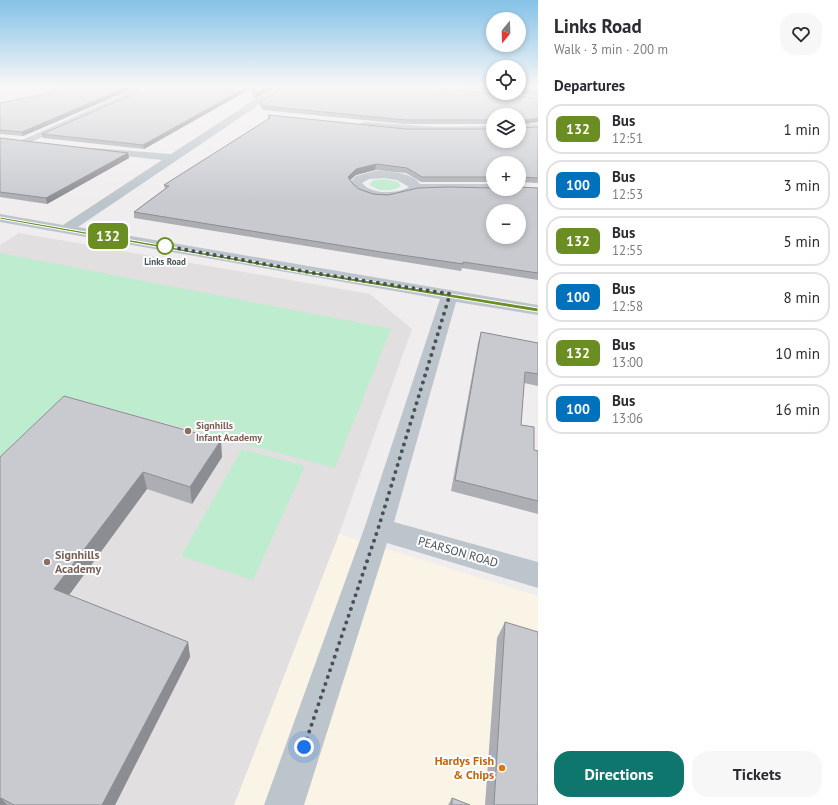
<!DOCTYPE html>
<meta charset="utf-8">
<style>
:root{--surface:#fff;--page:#f7f7f7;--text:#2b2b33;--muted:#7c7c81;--line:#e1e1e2;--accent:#0f766e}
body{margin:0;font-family:"PT Sans",sans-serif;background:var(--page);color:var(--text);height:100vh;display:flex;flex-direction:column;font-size:15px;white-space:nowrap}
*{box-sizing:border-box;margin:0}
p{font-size:13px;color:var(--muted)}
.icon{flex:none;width:22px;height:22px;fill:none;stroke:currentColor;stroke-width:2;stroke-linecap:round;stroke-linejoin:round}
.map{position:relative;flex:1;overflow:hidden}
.details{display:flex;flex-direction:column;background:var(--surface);width:300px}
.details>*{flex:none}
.badge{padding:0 8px;border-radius:6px;font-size:14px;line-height:26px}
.needle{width:26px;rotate:199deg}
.controls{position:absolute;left:486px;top:12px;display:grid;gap:8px}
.controls a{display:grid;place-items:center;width:40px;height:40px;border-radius:50%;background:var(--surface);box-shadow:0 2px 6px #0003;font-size:20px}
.you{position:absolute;width:20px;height:20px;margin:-10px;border:3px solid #fff;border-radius:50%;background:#1a73e8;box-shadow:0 0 0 6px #1a73e833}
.map>.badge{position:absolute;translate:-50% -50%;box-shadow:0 0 0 2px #fff}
h2{padding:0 16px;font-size:15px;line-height:36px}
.round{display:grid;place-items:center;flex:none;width:42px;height:42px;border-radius:16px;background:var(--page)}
.head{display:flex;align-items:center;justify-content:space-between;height:68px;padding:0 16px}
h1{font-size:19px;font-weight:800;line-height:30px}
.action{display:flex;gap:8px;margin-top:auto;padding:8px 16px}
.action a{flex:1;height:46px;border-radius:16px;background:var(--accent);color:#fff;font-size:16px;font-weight:800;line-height:46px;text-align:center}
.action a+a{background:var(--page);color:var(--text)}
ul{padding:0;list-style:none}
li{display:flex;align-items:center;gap:12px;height:50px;margin:0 8px 6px;padding:0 8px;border:2px solid var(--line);border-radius:16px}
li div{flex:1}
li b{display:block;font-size:15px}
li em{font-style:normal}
li .badge{min-width:44px;font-weight:700;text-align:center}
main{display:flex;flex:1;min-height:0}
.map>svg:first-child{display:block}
.commercial{fill:#faf4e7}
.education{fill:#e1dfdf}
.green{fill:#beecce}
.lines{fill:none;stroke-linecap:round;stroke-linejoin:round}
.minor{fill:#bdc5cc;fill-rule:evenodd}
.wall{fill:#acaeb3}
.shaded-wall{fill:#8c8d92}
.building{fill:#c8cad0;stroke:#8c8d92;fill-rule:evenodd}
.line{fill:#6b8e23;stroke:#fff}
.walk{stroke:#47515a;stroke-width:4;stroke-dasharray:0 7.2}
.stop-dot{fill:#fff;stroke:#6b8e23;stroke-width:2}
.education-dot{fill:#8d6e63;stroke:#fff;stroke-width:1.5}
.food-dot{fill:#e8710a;stroke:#fff;stroke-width:1.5}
.labels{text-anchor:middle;stroke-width:4;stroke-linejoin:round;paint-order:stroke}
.far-stop-label{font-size:9px;font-weight:bold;fill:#47515a;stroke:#fff}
.education-label{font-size:10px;font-weight:bold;fill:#785e54;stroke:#fff;text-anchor:start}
.near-street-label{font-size:12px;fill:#47515a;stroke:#fff}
.near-education-label{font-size:12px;font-weight:bold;fill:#785e54;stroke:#fff;text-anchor:start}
.near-food-label{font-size:12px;font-weight:bold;fill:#c56008;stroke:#fff;text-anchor:end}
</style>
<main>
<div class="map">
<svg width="538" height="805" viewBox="0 0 538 805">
<rect width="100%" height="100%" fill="#f0edee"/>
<path class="commercial" d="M339,534L538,596V805H234Z"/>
<path class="education" d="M19,233L370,294L412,329L339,534L234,805H0V245Z"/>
<path class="green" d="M385,179L398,182L401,186C393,192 376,192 369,184L374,180Z
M0,253L391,329L335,468L72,398L10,459L0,455Z
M242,449L305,466L253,580L181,556Z"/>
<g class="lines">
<path class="minor" d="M132,87H140L138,94L27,144H19L18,142L131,91Z
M280,87H290L260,104L78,227L538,305V315L456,302L394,522L538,562V588L387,543L304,805H264L364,529L440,299L0,222V214L63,225L162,160L98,153L93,150L94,148L171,154L254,100Z
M364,122L439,127L493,126V132L439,133L361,127V123Z
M538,124V130L519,131V125Z
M375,171C388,171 412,172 420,184H493V189H498L493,192C469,192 443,189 419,192C414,192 408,196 402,197C383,201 360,200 349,183L356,176ZM384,178L397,180L409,187C396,194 372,195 362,183L369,179Z"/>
</g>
<path class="wall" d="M59,87H131L130,90L23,136L0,134V103L59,91Z
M140,87H277L255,98L250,89L144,149L43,138L42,134L138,92Z
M459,87H493V91Z
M519,87H538V96L513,93H519Z
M538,98V123V122L520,125V128L538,127V183L519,182V163H493V182H421L406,173L375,170L356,175L350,180L353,184L359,189L373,194L388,195L493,188H538V280L462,268L461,271L380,258L134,218V212L165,189L164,185L268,119V115L519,141L493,115V124H405L263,110L260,106V102Z
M0,138L128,153L129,158L47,204L0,197Z
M481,332L538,343V386L524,383L521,425L534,450L538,451V514L451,491L478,343Z
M0,457H222L192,504L147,489L69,595L188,642L190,657L115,805H0Z
M505,622L538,805H485L497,638Z
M452,798L470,805H448Z"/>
<path class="shaded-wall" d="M127,87H131L130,90L23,136L22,132Z
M247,87H250V89L144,149L143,145Z
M269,87H277L255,98V94Z
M538,118V122L519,125V121Z
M128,153L129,158L47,204L46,198Z
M376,164L375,170L356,175L348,182V177L356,169Z
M221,440L222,457L192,504L190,487Z
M143,472L147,489L61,606L54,589Z
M188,642L190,657L115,805H102Z
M1,798L7,805H0V799Z"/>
<path class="building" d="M59,87H127L22,132L0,130V103L59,91Z
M140,87H247L143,145L42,134L138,92Z
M251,87H269L255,94Z
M287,87H426L538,98V118L519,121V115H493V120H406L263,106L260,102Z
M519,87H538V92L519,90Z
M268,115L406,129H493V141H519V122L520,128L538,127V178L520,177L519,182V163H493V177H422L407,168L376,164L356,169L348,177L353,184L359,189L373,194L388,195L418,188L448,187L493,188V189H519V187L538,188V273L463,262V264L381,252L134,212L169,186L164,185L270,118ZM493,211H519V237H493Z
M0,138L128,153L46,198L0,192Z
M481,332L538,343V374L525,372L521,425L534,427V450L538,451V501L455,480Z
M64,396L221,440L190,487L143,472L54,589L188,642L102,805H14L1,798L0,799V457Z
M505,622L538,632V805H494Z
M452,798L470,805H452Z"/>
<linearGradient id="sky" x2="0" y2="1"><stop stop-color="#84c2e7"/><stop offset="0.43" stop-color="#f8f7f7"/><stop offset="1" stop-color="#f8f7f7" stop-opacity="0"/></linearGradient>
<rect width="538" height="200" fill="url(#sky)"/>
<path class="line" d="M0,217L314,272L538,308V312L314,275L0,219Z"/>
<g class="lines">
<path class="walk" d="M165,246L314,273L450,294L378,529L304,747"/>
</g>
<circle class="stop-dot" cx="165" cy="246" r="8"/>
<g class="education-dot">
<circle cx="188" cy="431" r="4"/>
<circle cx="47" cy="562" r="4"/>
</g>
<circle class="food-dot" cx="502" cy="768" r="4"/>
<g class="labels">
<g class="far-stop-label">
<text x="165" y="265">Links Road</text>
</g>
<g class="education-label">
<text x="196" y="429">Signhills<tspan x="196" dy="12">Infant Academy</tspan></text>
</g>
<g class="near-street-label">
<text transform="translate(458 552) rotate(16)" y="4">PEARSON ROAD</text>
</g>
<g class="near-education-label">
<text x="55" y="559">Signhills<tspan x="55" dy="14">Academy</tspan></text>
</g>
<g class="near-food-label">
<text x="494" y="765">Hardys Fish<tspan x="494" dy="14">&amp; Chips</tspan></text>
</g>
</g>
</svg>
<div class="controls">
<a><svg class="needle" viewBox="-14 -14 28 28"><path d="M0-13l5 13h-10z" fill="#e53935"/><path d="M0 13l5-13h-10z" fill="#7c7c81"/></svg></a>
<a><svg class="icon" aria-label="locate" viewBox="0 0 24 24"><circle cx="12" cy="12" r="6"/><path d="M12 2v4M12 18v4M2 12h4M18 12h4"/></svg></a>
<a><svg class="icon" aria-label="layers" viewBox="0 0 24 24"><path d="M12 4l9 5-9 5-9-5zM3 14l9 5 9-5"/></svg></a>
<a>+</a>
<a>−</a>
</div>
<div class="you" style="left:304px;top:747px"></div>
<b class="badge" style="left:108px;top:236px;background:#6b8e23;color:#fff">132</b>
</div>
<section class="details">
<div class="head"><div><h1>Links Road</h1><p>Walk · 3 min · 200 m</p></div><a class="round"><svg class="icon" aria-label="heart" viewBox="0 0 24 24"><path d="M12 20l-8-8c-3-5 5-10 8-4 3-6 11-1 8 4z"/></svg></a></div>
<h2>Departures</h2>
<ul>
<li><span class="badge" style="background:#6b8e23;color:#fff">132</span><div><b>Bus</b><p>12:51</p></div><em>1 min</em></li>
<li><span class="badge" style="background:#0072bc;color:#fff">100</span><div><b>Bus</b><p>12:53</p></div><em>3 min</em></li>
<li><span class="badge" style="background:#6b8e23;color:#fff">132</span><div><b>Bus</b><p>12:55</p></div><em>5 min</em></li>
<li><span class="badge" style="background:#0072bc;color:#fff">100</span><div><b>Bus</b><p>12:58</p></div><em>8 min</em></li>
<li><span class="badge" style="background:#6b8e23;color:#fff">132</span><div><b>Bus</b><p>13:00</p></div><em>10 min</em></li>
<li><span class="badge" style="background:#0072bc;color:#fff">100</span><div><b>Bus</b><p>13:06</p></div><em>16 min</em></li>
</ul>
<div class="action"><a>Directions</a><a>Tickets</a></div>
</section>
</main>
